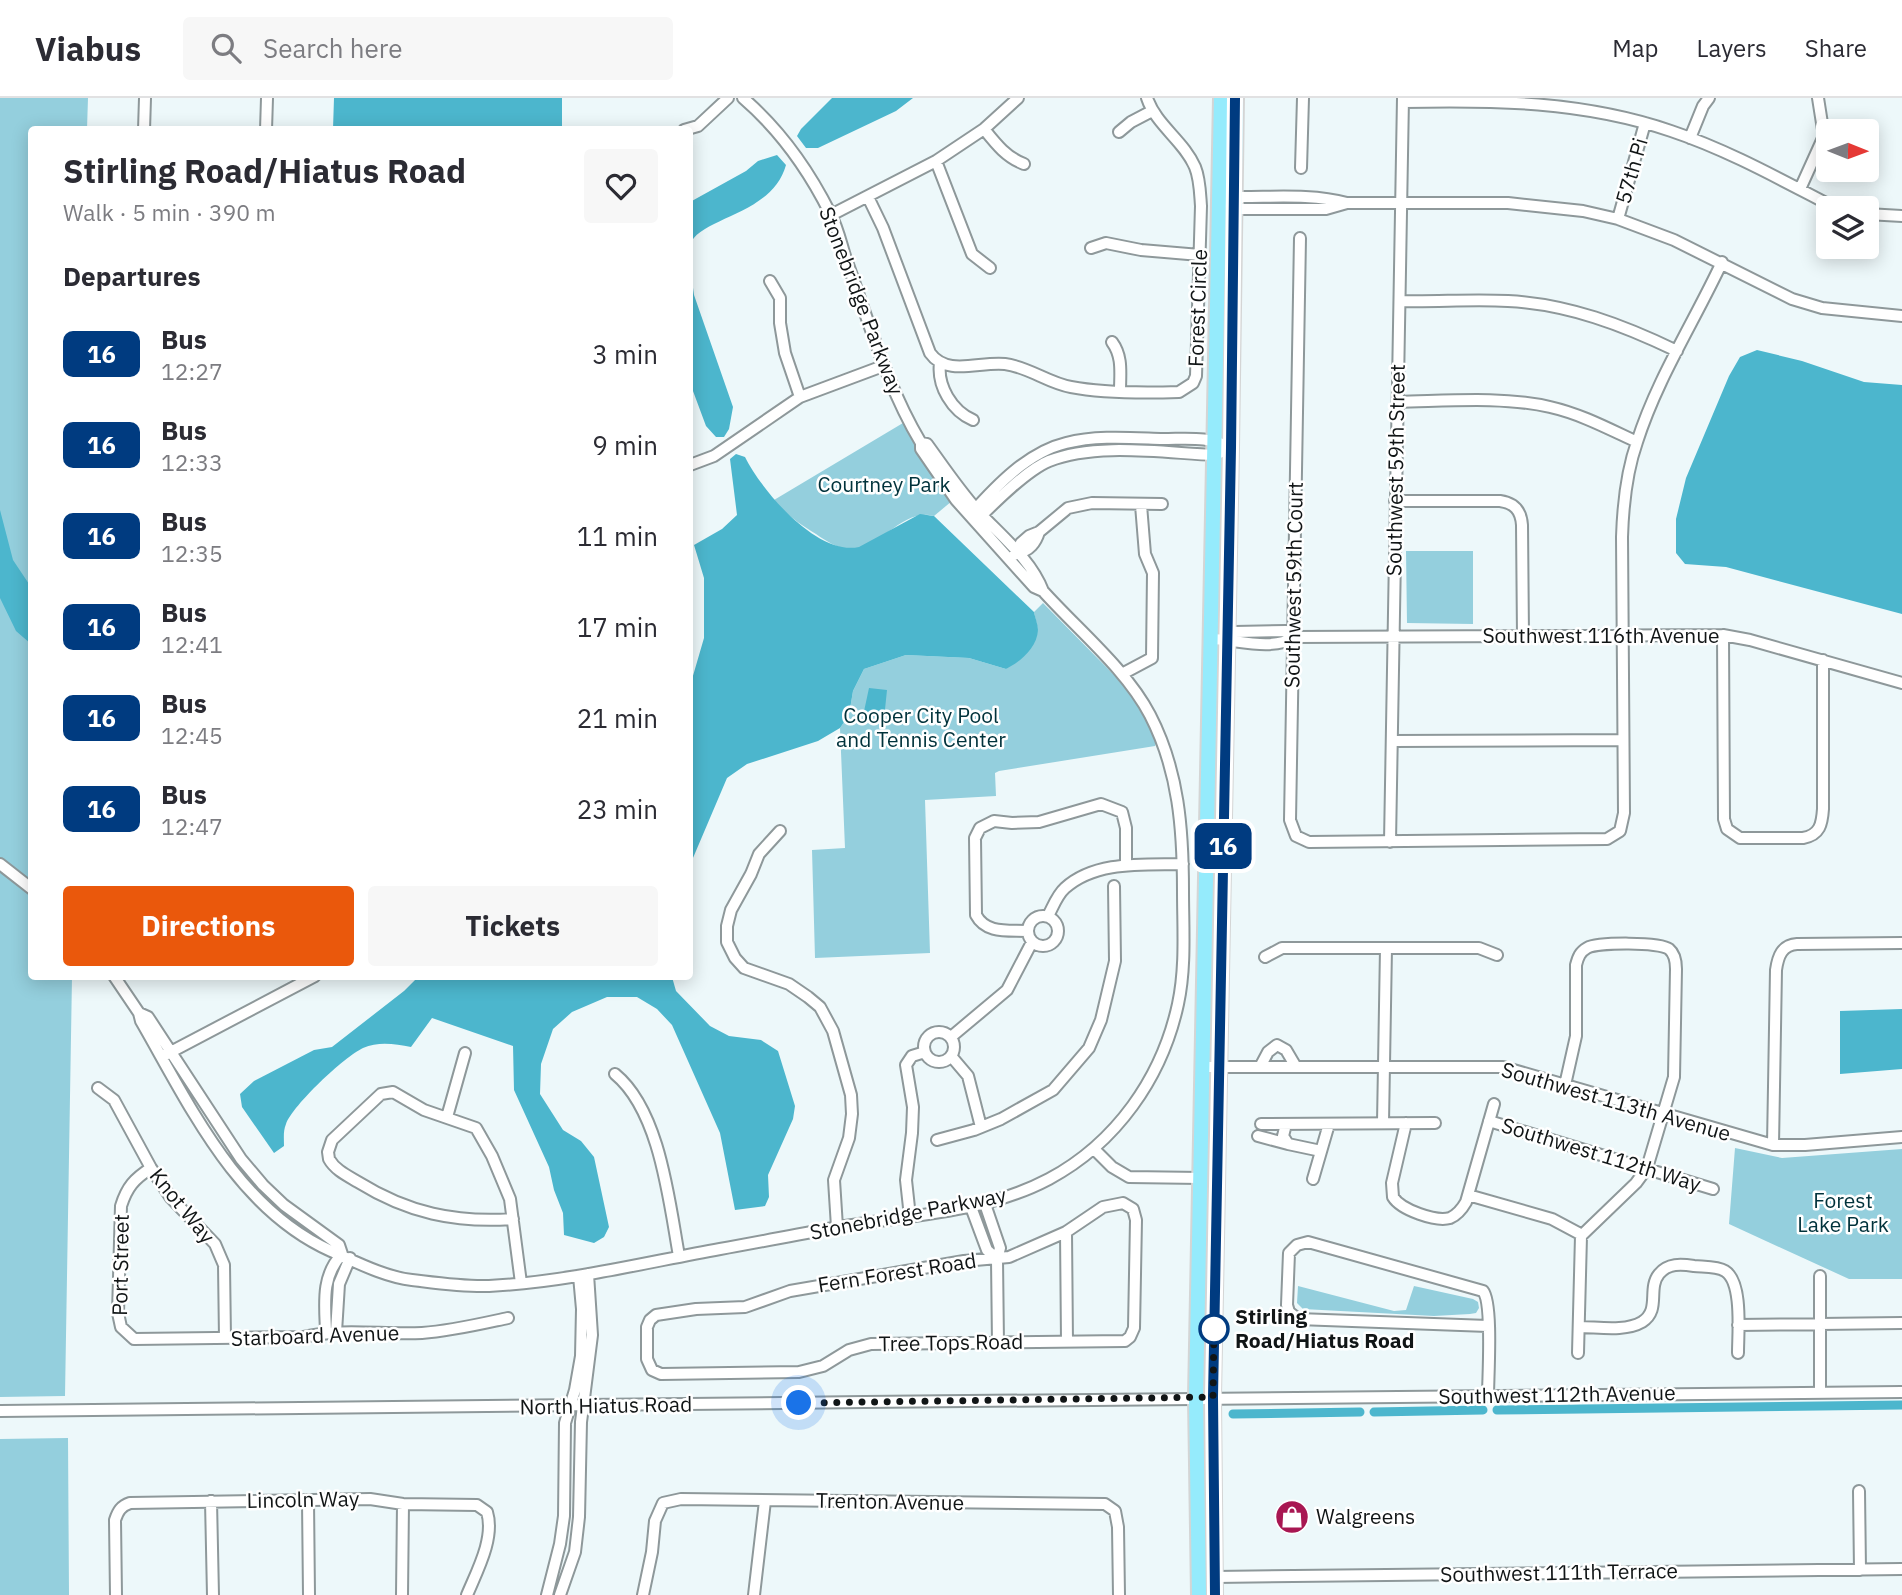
<!DOCTYPE html>
<meta charset="utf-8">
<style>
:root{--surface:#fff;--page:#f7f7f7;--text:#2b2b33;--muted:#7c7c81;--line:#e1e1e2;--accent:#ea580c}
body{margin:0;font-family:"IBM Plex Sans",sans-serif;background:var(--page);color:var(--text);height:100vh;display:flex;flex-direction:column;font-size:26px;white-space:nowrap}
*{box-sizing:border-box;margin:0}
p{font-size:23px;color:var(--muted)}
.icon{flex:none;width:38px;height:38px;fill:none;stroke:currentColor;stroke-width:2;stroke-linecap:round;stroke-linejoin:round}
.map{position:relative;flex:1;overflow:hidden}
.sheet{position:absolute;left:28px;top:28px;width:665px;height:854px;display:flex;flex-direction:column;background:var(--surface);border-radius:7px;box-shadow:0 4px 18px #0003}
.sheet>*{flex:none}
.badge{padding:0 14px;border-radius:10px;font-size:24px;line-height:46px}
.needle{width:46px;rotate:91deg}
.tools{position:absolute;left:1816px;top:21px;display:grid;gap:14px}
.tools a{display:grid;place-items:center;width:63px;height:63px;border-radius:7px;background:var(--surface);box-shadow:0 4px 18px #0003;font-size:35px}
.you{position:absolute;width:35px;height:35px;margin:-18px;border:5px solid #fff;border-radius:50%;background:#1a73e8;box-shadow:0 0 0 10px #1a73e833}
.map>.badge{position:absolute;translate:-50% -50%;box-shadow:0 0 0 4px #fff}
h2{padding:0 35px;font-size:26px;line-height:63px}
.round{display:grid;place-items:center;flex:none;width:74px;height:74px;border-radius:7px;background:var(--page)}
.headline{display:flex;align-items:center;justify-content:space-between;height:119px;padding:0 35px}
h1{font-size:33px;font-weight:700;line-height:52px}
.cta{display:flex;gap:14px;margin-top:auto;padding:14px 35px}
.cta a{flex:1;height:80px;border-radius:7px;background:var(--accent);color:#fff;font-size:28px;font-weight:700;line-height:80px;text-align:center}
.cta a+a{background:var(--page);color:var(--text)}
ul{padding:0;list-style:none}
li{display:flex;align-items:center;gap:21px;height:91px;padding:0 35px}
li div{flex:1}
li b{display:block;font-size:26px}
li em{font-style:normal}
li .badge{min-width:77px;font-weight:700;text-align:center}
header{display:flex;align-items:center;gap:42px;box-sizing:border-box;height:98px;padding:0 35px;background:var(--surface);border-bottom:2px solid var(--line)}
header strong{font-size:33px}
nav{display:flex;gap:38px;margin-inline-start:auto;font-size:24px}
.search{width:490px;height:63px;background:var(--page);display:flex;align-items:center;gap:18px;box-sizing:border-box;padding:0 24px;border-radius:7px;color:var(--muted);font-size:26px}
.map>svg:first-child{display:block}
.green{fill:#94cfdd}
.water{fill:#4cb6cd}
.lines{fill:none;stroke-linecap:round;stroke-linejoin:round}
.canal{stroke:#4cb6cd;stroke-width:9}
.minor-casing{stroke:#8e989a;stroke-width:14}
.major-casing{stroke:#d4d5d5;stroke-width:18}
.minor{stroke:#fff;stroke-width:10}
.major{stroke:#95ebfc;stroke-width:14}
.line-casing{stroke:#fff;stroke-width:16}
.line{stroke:#003b80;stroke-width:10}
.walk{stroke:#111516;stroke-width:7;stroke-dasharray:0 12.6}
.stop-dot{fill:#fff;stroke:#003b80;stroke-width:3.5}
.labels{text-anchor:middle;stroke-width:5;stroke-linejoin:round;paint-order:stroke}
.street-label{font-size:21px;fill:#111516;stroke:#fff}
.park-label{font-size:21px;fill:#00323b;stroke:#fff}
.stop-label{font-size:21px;font-weight:bold;fill:#111516;stroke:#fff;text-anchor:start}
.poi-label{font-size:21px;fill:#111516;stroke:#fff;text-anchor:start}
</style>
<header>
<strong>Viabus</strong>
<div class="search"><svg class="icon" aria-label="search" viewBox="0 0 24 24"><circle cx="10" cy="10" r="6"/><path d="M15 15l6 6"/></svg>Search here</div>
<nav><a>Map</a><a>Layers</a><a>Share</a></nav>
</header>
<div class="map">
<svg width="1902" height="1497" viewBox="0 0 1902 1497">
<rect width="100%" height="100%" fill="#edf8fa"/>
<path class="green" d="M0,0H88L87,31L32,32V878L72,879L65,1298L0,1299Z
M903,325L918,353L952,403L934,418C904,409 881,450 851,451C838,451 826,443 816,436C801,427 785,416 774,402Z
M1406,453H1473V526L1407,525Z
M1043,505L1121,584L1142,613L1157,643L1155,648L999,673L995,675L996,698L925,702L930,855L815,860L812,752L845,750L840,630L849,617L853,593L864,571L906,557L969,560L1006,571L1038,532L1034,514Z
M1735,1050L1782,1060L1902,1051V1181H1849L1729,1126Z
M1298,1188L1394,1213L1406,1212L1414,1188L1473,1201L1478,1204L1479,1210L1476,1215L1470,1216L1434,1218L1303,1211L1297,1205Z
M68,1340L69,1497H0V1341Z"/>
<path class="water" d="M334,0H562V31H333Z
M832,0H913L896,13L818,50H806L797,38L801,31Z
M777,57L786,67C772,118 699,119 690,147V104L746,73L758,63Z
M690,168L694,197L733,309L729,331L724,339H716L706,328L690,285Z
M1757,252L1802,263L1864,284L1902,287V516L1726,469L1685,466L1676,455V421L1686,380L1729,278L1740,259Z
M736,356L745,359C762,393 817,458 859,449L920,416L934,418L1034,514C1035,519 1038,527 1038,532C1037,550 1020,564 1006,571L969,560L906,557L864,571L853,593L849,617L840,630L818,643L747,666L727,680L690,767V588L704,540V480L694,447L722,431L737,417L730,361Z
M0,412L13,462L31,489V546L16,533L0,500Z
M869,590L887,592L884,621L863,618Z
M672,879L676,893L710,928L729,938L761,942L778,953L795,1008L793,1021L768,1077L769,1099L765,1108L735,1112L720,1035L672,927L657,911L637,899H607L572,914L553,931L541,966L540,996L563,1032L581,1043L594,1059L609,1129L604,1139L594,1145L564,1137L563,1115L554,1092L549,1069L514,992L513,948L432,920L411,949C395,946 379,943 363,950C344,959 293,1007 286,1026C283,1033 284,1041 284,1048L274,1055L242,1009L240,996L254,983L314,952L332,949L404,893L418,879Z
M1902,911V971L1840,976V913Z"/>
<g class="lines">
<path class="canal" d="M1497,1312L1902,1307
M1374,1314L1483,1312
M1233,1316L1360,1314"/>
<g class="minor-casing">
<path id="minor" d="M743,0C779,31 809,73 830,115C838,130 841,146 846,161C869,224 887,288 921,345V351L956,402L1034,489L1043,493
M1403,4C1493,2 1584,3 1671,33C1725,51 1776,79 1826,105L1844,110
M984,31C996,46 1006,59 1024,66
M144,32L145,0
M266,32L267,0
M684,32L698,28L728,0
M1119,34L1131,24L1152,13
M1690,40L1703,8L1709,0
M936,63L972,156L990,170
M1301,70L1303,0
M1800,91L1824,38L1818,0
M868,99L883,130L930,255C947,279 980,263 1005,266C1029,269 1048,285 1071,289C1102,295 1147,295 1179,294L1193,285L1196,278L1201,108C1200,95 1200,81 1195,69C1184,43 1156,27 1147,0
M1228,105L1243,111H1326L1347,105H1508L1583,113L1618,121L1674,142L1792,201L1822,210L1902,218
M1233,106L1242,99C1277,99 1313,96 1347,105
M1867,116L1902,118
M831,117L936,63L984,31L1018,0
M1618,121L1645,25
M1300,140L1290,722L1296,738L1309,744L1607,741L1620,733L1624,715L1622,439C1623,407 1626,375 1637,344C1657,281 1694,224 1722,164
M1091,150L1106,145L1141,152L1200,157
M770,183L780,200V225L785,255L800,299
M1400,203C1436,204 1472,201 1508,203C1568,206 1623,227 1677,253
M1112,244C1123,259 1120,275 1120,293
M940,265C937,288 952,313 973,322
M1398,304C1448,303 1502,298 1550,309C1581,316 1609,331 1637,344
M690,367L714,358L800,299L883,268
M1395,403H1500C1514,405 1521,412 1522,427L1523,538
M971,416C996,388 1028,354 1066,345C1097,337 1131,340 1163,341C1188,341 1209,338 1231,350
M978,421C995,404 1027,372 1049,363C1096,344 1165,355 1215,357L1231,350
M1018,454C1029,454 1036,444 1039,434
M1014,457L1021,445L1029,438L1039,434L1068,410L1092,405L1162,406
M1723,537L1724,721L1727,731L1740,740H1803C1820,737 1822,726 1823,711V562
M1211,541C1233,541 1274,554 1293,539
M1226,541L1235,534L1286,533L1293,539L1723,537L1750,542L1902,585
M1122,576L1152,560L1153,475L1145,456L1141,407
M1392,643L1623,642
M780,733L759,756L751,776L731,812L727,828V844L735,860L744,870L789,886L808,899L820,909L833,933L851,997L852,1016L849,1040L834,1082L837,1129
M1390,744L1403,0
M0,766L32,791
M1028 833a15 15 0 1 1 30 0a15 15 0 1 1-30 0Z
M1048,818C1053,809 1057,797 1065,790C1096,762 1145,767 1183,766
M1027,833C1008,832 986,836 976,817L975,740L980,730L994,723L1012,725L1039,724L1101,706L1122,714L1126,730V767
M1265,859L1282,850H1479L1497,857
M114,878L139,915L141,923C190,1008 237,1111 331,1153C356,1164 385,1179 412,1182C437,1185 464,1189 489,1188C567,1184 643,1165 720,1151C760,1144 799,1136 839,1129C909,1117 985,1115 1049,1081C1116,1045 1162,980 1178,906C1186,869 1183,830 1183,793C1183,732 1179,673 1150,617C1126,571 1078,532 1043,493C1031,461 1000,437 977,412C959,392 943,368 927,346L921,345
M139,915L148,919L241,1061L263,1087L284,1107L339,1147L342,1156
M924 949a15 15 0 1 1 30 0a15 15 0 1 1-30 0Z
M951,939L1007,892L1032,844
M165,957L315,878
M951,958L968,978L981,1029
M1203,969H1503L1773,1047H1805L1902,1039
M1260,969L1268,954L1277,947L1286,952L1296,969
M615,976C660,1013 669,1103 679,1158
M1565,987L1576,938V867C1578,859 1580,854 1587,850C1598,844 1660,844 1669,851C1675,856 1676,863 1676,871L1674,979L1647,1070L1636,1085L1581,1138L1578,1255
M98,990L114,1002L151,1070L171,1100L215,1146L224,1167L225,1240
M447,1019L465,955
M1489,1023L1713,1091
M1383,1025L1386,850
M1406,1025L1392,1085L1393,1099C1401,1112 1436,1124 1450,1120C1457,1117 1462,1111 1466,1104L1494,1006
M1261,1026L1435,1025
M1286,1026L1283,1038L1288,1046L1321,1053
M1258,1038L1288,1046
M937,1042L974,1032L1001,1021L1053,992L1089,950L1101,922L1115,863L1114,788
M1773,1047L1776,872C1778,858 1782,847 1797,846L1902,845
M1094,1051L1112,1069L1129,1079L1201,1080
M151,1070C134,1081 127,1089 121,1108L118,1215L121,1229L134,1241L303,1239C342,1230 383,1237 422,1235C451,1233 480,1226 508,1220
M1313,1081L1329,1026
M1468,1097L1552,1121L1582,1137
M1123,1105L1133,1111L1136,1122L1134,1230L1130,1239L1125,1243L871,1246L849,1252L823,1268L799,1274L661,1276L652,1272L647,1261V1229L650,1222L656,1217L696,1211L745,1209L790,1193L964,1163L1009,1159L1066,1134L1103,1109Z
M985,1106L1000,1150L997,1161L998,1245
M971,1109L987,1152L997,1161
M910,1119L906,1082L912,1035L913,1009L906,967L912,958L925,954
M513,1121C455,1125 408,1115 358,1084C348,1078 335,1072 329,1061L328,1054L332,1042L381,996L393,994L424,1012L476,1030L492,1058L510,1101L521,1185
M1066,1134L1067,1244
M1738,1227L1902,1225
M1488,1228L1298,1221L1289,1214L1287,1207L1289,1155L1297,1147L1308,1144L1483,1193C1493,1205 1488,1279 1488,1298
M1579,1229C1598,1229 1625,1234 1642,1224C1661,1212 1647,1191 1659,1176C1668,1165 1681,1166 1694,1168C1703,1169 1717,1168 1725,1173C1743,1184 1738,1235 1738,1255
M326,1233C325,1206 321,1178 342,1156
M336,1234L339,1186L350,1160
M1820,1295V1178
M0,1313C634,1308 1268,1298 1902,1294
M1859,1393L1860,1472
M211,1403L213,1497
M308,1403L309,1497
M1215,1479L1902,1471
M116,1497L115,1422C118,1413 121,1408 130,1405L370,1401L403,1406L477,1407L487,1414C495,1440 477,1473 467,1497
M402,1497L403,1406
M547,1497L560,1446L564,1418L565,1325L575,1292L581,1258L582,1211L579,1178
M560,1497L575,1454L579,1419L581,1324L592,1237L588,1176
M643,1497L652,1454L655,1423L663,1405L681,1401L1105,1406L1115,1413L1118,1429L1119,1497
M754,1497L765,1403"/>
</g>
<g class="major-casing">
<path id="major" d="M1199,1497L1196,1300L1221,0
M1215,1497L1213,1299L1231,350L1236,0"/>
</g>
<use href="#minor" class="minor"/>
<use href="#major" class="major"/>
</g>
<g class="lines">
<g class="line-casing">
<path id="line" d="M1215,1497L1213,1299L1231,350L1235,0"/>
</g>
<use href="#line" class="line"/>
<path class="walk" d="M799,1305L1213,1299L1214,1228V1231"/>
</g>
<defs>
<g id="shop-disc" transform="scale(1.75)"><circle r="9.5" fill="#a81752" stroke="#fff"/><path d="M-5-2.5h2.3a2.7 3.5 0 0 1 5.4 0H5L5.5 6h-11ZM-1.5-2.5h3a1.5 2.3 0 0 0-3 0Z" fill="#fff"/></g>
</defs>
<g fill-rule="evenodd">
<use href="#shop-disc" x="1292" y="1419"/>
</g>
<circle class="stop-dot" cx="1214" cy="1231" r="14"/>
<g class="labels">
<g class="street-label">
<text transform="translate(1632 73) rotate(-74)" y="7">57th Pi</text>
<text transform="translate(861 203) rotate(69)" y="7">Stonebridge Parkway</text>
<text transform="translate(1198 210) rotate(-88)" y="7">Forest Circle</text>
<text transform="translate(1396 372) rotate(-89)" y="7">Southwest 59th Street</text>
<text transform="translate(1294 487) rotate(-89)" y="7">Southwest 59th Court</text>
<text x="1601" y="545">Southwest 116th Avenue</text>
<text transform="translate(1616 1004) rotate(16)" y="7">Southwest 113th Avenue</text>
<text transform="translate(1601 1057) rotate(17)" y="7">Southwest 112th Way</text>
<text transform="translate(182 1108) rotate(51)" y="7">Knot Way</text>
<text transform="translate(908 1116) rotate(-11)" y="7">Stonebridge Parkway</text>
<text transform="translate(121 1167) rotate(-89)" y="7">Port Street</text>
<text transform="translate(897 1175) rotate(-9)" y="7">Fern Forest Road</text>
<text transform="translate(315 1238) rotate(-2)" y="7">Starboard Avenue</text>
<text transform="translate(951 1245) rotate(-1)" y="7">Tree Tops Road</text>
<text transform="translate(1557 1297) rotate(-1)" y="7">Southwest 112th Avenue</text>
<text transform="translate(606 1308) rotate(-1)" y="7">North Hiatus Road</text>
<text transform="translate(303 1402) rotate(-1)" y="7">Lincoln Way</text>
<text transform="translate(890 1404) rotate(1)" y="7">Trenton Avenue</text>
<text transform="translate(1559 1475) rotate(-1)" y="7">Southwest 111th Terrace</text>
</g>
<g class="park-label">
<text x="884" y="394">Courtney Park</text>
<text x="921" y="625">Cooper City Pool<tspan x="921" dy="24">and Tennis Center</tspan></text>
<text x="1843" y="1110">Forest<tspan x="1843" dy="24">Lake Park</tspan></text>
</g>
<g class="stop-label">
<text x="1235" y="1226">Stirling<tspan x="1235" dy="24">Road/Hiatus Road</tspan></text>
</g>
<g class="poi-label">
<text x="1316" y="1426">Walgreens</text>
</g>
</g>
</svg>
<div class="tools">
<a><svg class="needle" viewBox="-14 -14 28 28"><path d="M0-13l5 13h-10z" fill="#e53935"/><path d="M0 13l5-13h-10z" fill="#7c7c81"/></svg></a>
<a><svg class="icon" aria-label="layers" viewBox="0 0 24 24"><path d="M12 4l9 5-9 5-9-5zM3 14l9 5 9-5"/></svg></a>
</div>
<div class="you" style="left:799px;top:1305px"></div>
<b class="badge" style="left:1223px;top:748px;background:#003b80;color:#fff">16</b>
<section class="sheet">
<div class="headline"><div><h1>Stirling Road/Hiatus Road</h1><p>Walk · 5 min · 390 m</p></div><a class="round"><svg class="icon" aria-label="heart" viewBox="0 0 24 24"><path d="M12 20l-8-8c-3-5 5-10 8-4 3-6 11-1 8 4z"/></svg></a></div>
<h2>Departures</h2>
<ul>
<li><span class="badge" style="background:#003b80;color:#fff">16</span><div><b>Bus</b><p>12:27</p></div><em>3 min</em></li>
<li><span class="badge" style="background:#003b80;color:#fff">16</span><div><b>Bus</b><p>12:33</p></div><em>9 min</em></li>
<li><span class="badge" style="background:#003b80;color:#fff">16</span><div><b>Bus</b><p>12:35</p></div><em>11 min</em></li>
<li><span class="badge" style="background:#003b80;color:#fff">16</span><div><b>Bus</b><p>12:41</p></div><em>17 min</em></li>
<li><span class="badge" style="background:#003b80;color:#fff">16</span><div><b>Bus</b><p>12:45</p></div><em>21 min</em></li>
<li><span class="badge" style="background:#003b80;color:#fff">16</span><div><b>Bus</b><p>12:47</p></div><em>23 min</em></li>
</ul>
<div class="cta"><a>Directions</a><a>Tickets</a></div>
</section>
</div>
